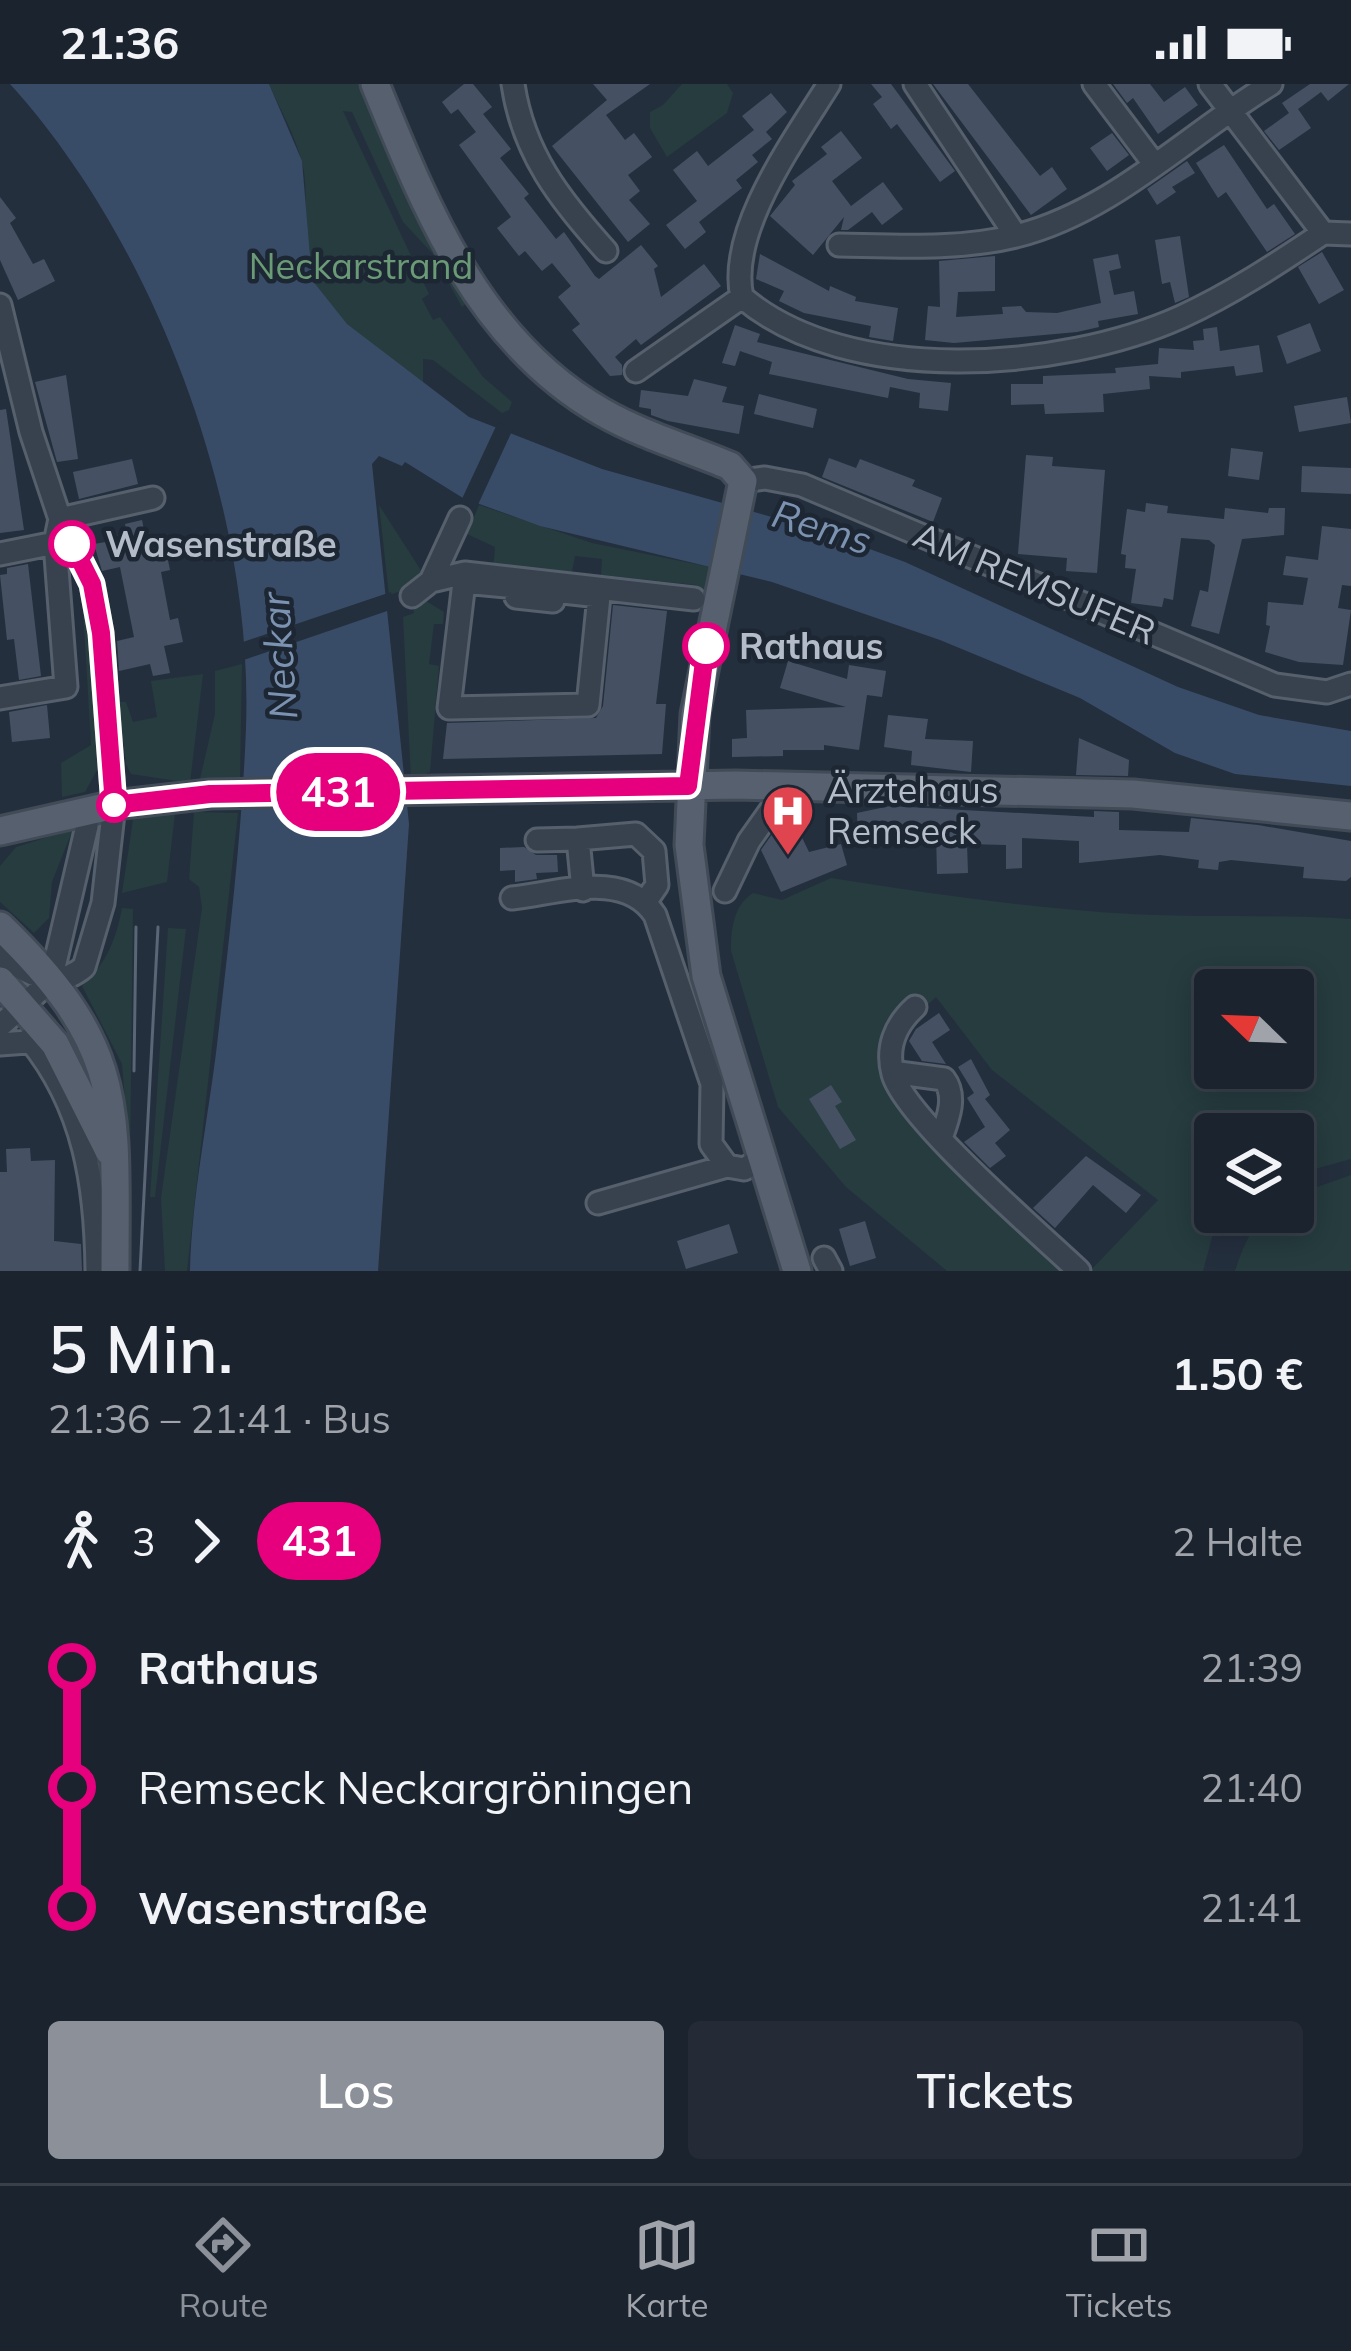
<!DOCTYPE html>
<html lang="de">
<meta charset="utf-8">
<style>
:root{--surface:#1b232e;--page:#242b36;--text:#f1f3f6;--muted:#a0a4aa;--line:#39404a;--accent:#8c9099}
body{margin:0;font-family:Mulish,sans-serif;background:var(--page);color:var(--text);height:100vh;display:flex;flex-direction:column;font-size:45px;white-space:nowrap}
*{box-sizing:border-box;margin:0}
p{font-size:39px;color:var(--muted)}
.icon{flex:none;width:66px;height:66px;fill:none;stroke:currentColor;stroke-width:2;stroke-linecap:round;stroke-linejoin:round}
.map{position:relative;height:1187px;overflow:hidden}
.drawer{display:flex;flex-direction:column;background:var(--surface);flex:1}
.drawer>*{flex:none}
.badge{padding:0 24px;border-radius:39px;font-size:42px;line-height:78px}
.needle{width:78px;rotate:293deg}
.controls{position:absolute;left:1194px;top:885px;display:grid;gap:24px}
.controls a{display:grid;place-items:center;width:120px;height:120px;border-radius:12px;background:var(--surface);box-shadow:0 6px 30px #0003,0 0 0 3px var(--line);font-size:60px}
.map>.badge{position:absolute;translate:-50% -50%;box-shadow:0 0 0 6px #fff}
.legs{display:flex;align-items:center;gap:18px;height:132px;padding:0 48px;font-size:39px}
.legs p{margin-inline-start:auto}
.summary{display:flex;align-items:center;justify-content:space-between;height:204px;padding:0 48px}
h1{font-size:66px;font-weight:600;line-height:90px}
.cta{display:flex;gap:24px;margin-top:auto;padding:24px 48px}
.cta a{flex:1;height:138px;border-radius:12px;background:var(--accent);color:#fff;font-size:48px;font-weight:600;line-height:138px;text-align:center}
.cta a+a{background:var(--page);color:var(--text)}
ul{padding:0 48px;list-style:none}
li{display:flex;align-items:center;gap:42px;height:120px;font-size:45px}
li i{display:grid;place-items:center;width:18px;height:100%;margin:0 15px;background:currentColor}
li i::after{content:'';width:30px;height:30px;margin:-15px;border:9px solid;border-radius:50%;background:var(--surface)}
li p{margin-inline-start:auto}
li:first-child i{background:linear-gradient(#0000 50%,currentColor 0)}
li:last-child i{background:linear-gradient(currentColor 50%,#0000 0)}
.status{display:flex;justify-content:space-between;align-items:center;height:84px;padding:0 60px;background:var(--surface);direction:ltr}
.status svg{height:33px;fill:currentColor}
.dock{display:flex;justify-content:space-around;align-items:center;height:168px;border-top:3px solid var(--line);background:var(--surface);font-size:33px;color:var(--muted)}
.dock a{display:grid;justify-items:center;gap:6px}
.dock .active{color:var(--accent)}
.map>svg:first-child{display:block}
.green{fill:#263c3f;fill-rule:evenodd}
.water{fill:#394c67}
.pier{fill:#242f3e}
.building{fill:#455162}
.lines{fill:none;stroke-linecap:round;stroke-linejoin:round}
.minor-casing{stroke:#565f6c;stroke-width:27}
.major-casing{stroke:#414a57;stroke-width:33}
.minor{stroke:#38414e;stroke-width:21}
.major{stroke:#56606e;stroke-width:27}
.tram{stroke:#5a6575;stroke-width:3}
.line-1-casing{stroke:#fff;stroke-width:27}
.line-1{stroke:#e6007e;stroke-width:18}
.stop-1-dot{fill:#fff;stroke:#e6007e;stroke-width:6}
.labels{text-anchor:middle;stroke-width:9;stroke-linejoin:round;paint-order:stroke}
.park-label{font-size:36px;fill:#6b9a76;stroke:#1d2633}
.stop-label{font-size:36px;font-weight:bold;fill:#b4bcc9;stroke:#1d2633;text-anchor:start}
.street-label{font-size:36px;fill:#b4bcc9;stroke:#1d2633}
.poi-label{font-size:36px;fill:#b4bcc9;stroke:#1d2633;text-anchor:start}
.water-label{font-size:39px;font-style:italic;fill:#7c92b1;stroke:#1d2633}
</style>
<div class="status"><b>21:36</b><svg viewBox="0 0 49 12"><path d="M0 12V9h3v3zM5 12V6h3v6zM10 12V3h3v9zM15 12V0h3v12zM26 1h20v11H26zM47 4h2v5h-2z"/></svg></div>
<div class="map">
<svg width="1351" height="1187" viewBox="0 0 1351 1187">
<rect width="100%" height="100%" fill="#242f3e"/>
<path class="green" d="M269,0H367L420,129L467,219L462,223L432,169L403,138L352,28L343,27L429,210L422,215L433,236L440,233L483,293L512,318L509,326L502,329L433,276L423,275V299C385,271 334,242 313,198C296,163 312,116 302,78C295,51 280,25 269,0Z
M682,0H727L733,9L727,29L667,73L650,44V28L663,21Z
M379,421L422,488L416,502L389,511Z
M479,421L592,459L710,483L704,508H697L696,501L601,491L602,475L575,472L570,497L493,487L495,463L467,450Z
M81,490L90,520L102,677L85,708L62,713L61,679L91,661Z
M426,517L444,528L443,540H434L429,580L439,582L430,688L411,696L403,533L414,529L413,521Z
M242,580L240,695H200L215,630V587Z
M203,590L190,699L131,690L126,680L118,618H126L133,638L157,633L151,597Z
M176,721L167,798L122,809L134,729Z
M194,728L238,729L187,1187H165L161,1114L202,824L199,803L189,795Z
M73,745L52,798L49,834L34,849L0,818V782L16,763Z
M831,794C931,810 1031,824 1131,830C1205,834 1278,830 1351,835V1075L1293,1091V1050H1215V1128H1226L1217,1135L1203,1187H1090L1158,1116L992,986L936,913L905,943L898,985L937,1044L1088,1187H947L846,1103L778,1023L731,867C731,845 733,822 753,809L782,816ZM1215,906H1293V984H1215Z
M122,824L133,825L130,1080L122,980L82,902C106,880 116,856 122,824Z
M168,844L186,845L155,1113H150Z
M1351,1091V1187H1235C1246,1155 1255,1128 1293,1128V1114L1300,1109Z"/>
<path class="water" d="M10,0H269L302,77L312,196L347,240L469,333L602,385L818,446L905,478L1178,603L1259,631L1351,647V702L1235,690L1175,669L1080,614L940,556L772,498L540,442L463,414L405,378L402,382L379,372L372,380L409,740L378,1187H190C192,1111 208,1036 217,961C229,856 242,750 246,644C254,425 156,161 10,0Z"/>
<path class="pier" d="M498,338L513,345L476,425L460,419Z
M391,508L393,525L238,578L237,560Z"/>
<path class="building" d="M464,0H473L492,23L483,30L511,65L500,74L529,110L524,114L556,155L564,148L595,192L599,195L641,161L658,182L654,185L661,213L704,180L721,202L641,261L636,255L615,273L622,281V291L610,292L572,246L580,240L558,213L571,202L552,179L542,187L525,167L519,172L497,144L511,133L459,61L476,48L458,25L451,30L442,18Z
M593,0H650L606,31L625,56L634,49L652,73L628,91L640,107L629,116L650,140L628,158L552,62L607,16Z
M871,0H891L955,87L940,98L897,40L891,45L873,20L882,13Z
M933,0H968L1040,92L1052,83L1067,105L1031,131Z
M1113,0H1150L1164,18L1185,3L1198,21L1158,50L1133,14L1127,19Z
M1310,0H1349L1328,17L1321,8L1298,25L1311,44L1279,66L1264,47L1289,29L1282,19Z
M771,9L787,28L766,48L772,55L752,71L758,78L736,96L742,104L699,138L706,148L685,165L666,141L697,117L673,86L697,67L708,82L754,46L742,32Z
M841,47L862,74L832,97L851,122L883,98L903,125L882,141L872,128L848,146H841L844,133L813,171L770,132L795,101L792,97L827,70L821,63Z
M1112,49L1129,71L1107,87L1090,64Z
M1224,61L1267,125L1274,120L1295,150L1267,168L1226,108L1218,114L1196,79Z
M1187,77L1195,89L1172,103L1176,108L1157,121L1147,105Z
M0,113L16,134L10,139L33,180L44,175L55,197L18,216L0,176Z
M1180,152L1189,213L1175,219L1170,198L1162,200L1155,156Z
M1322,168L1344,206L1319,220L1298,183Z
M760,170L829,207L830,202L856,213L855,217L898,224L893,257L869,253L871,242L804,229L779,217L784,207L756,195Z
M1118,170L1121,184L1109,187L1114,211L1134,207L1138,230L1098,237L1099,243L1077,248L954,259L925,256L928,222L940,223L939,177L995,172V207L958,208L956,233L1003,230L1002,223L1021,222L1026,228L1057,229L1101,219L1093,175Z
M1310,239L1321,267L1287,280L1277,252Z
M735,241L760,250L757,258L908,295L951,299L948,327L919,324L920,309L890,303L888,314L769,290L772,278L740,267L735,282L722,279Z
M1217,243L1220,267L1259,261L1263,288L1236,292L1234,282L1181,288V294L1149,292L1150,305L1103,310L1104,328L1045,330L1044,320L1011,321V300H1043V292L1116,289L1115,284L1158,280L1159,264L1194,266L1193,257L1204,256L1203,245Z
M66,291L78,375L57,378L35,298Z
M694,295L727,303L722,318L744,322L739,350L668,337L651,331V325L639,323L641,306L688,312Z
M759,310L817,325L813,344L754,330Z
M1347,313L1351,339L1299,348L1294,322Z
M6,325L24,446L0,449V326Z
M1231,364L1263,368L1259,396L1228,392Z
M1026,371L1053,373L1052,382L1105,386L1097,489L1066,487L1067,474L1018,470Z
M829,374L856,384L860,375L915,396L912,402L942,414L933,438L822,393Z
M132,375L138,400L79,415L73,388Z
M1302,382L1351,384V410L1301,408Z
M1146,419L1168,422L1167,429L1224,435L1225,424L1268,429L1269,424H1285L1284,451L1242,455L1219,550L1191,542L1200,506L1208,508L1215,461L1209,456L1181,454L1173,516L1164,514L1162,523L1131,519L1136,485L1125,484L1126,471L1121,470L1127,425L1145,428Z
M142,436L148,465L165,462L170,486L161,488L170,536L178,534L183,558L164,562L170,589L153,592L150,580L119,587L117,557L134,553L120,483L102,487L94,460L117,456L116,451L127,449L125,440Z
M1322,442L1351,445V502L1342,501L1338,524L1351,526L1343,581L1299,578L1265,568L1270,542L1266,541L1268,518L1303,521L1308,494L1283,491L1286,472L1318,476Z
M28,480L41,592L19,596L14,555L7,556L0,491L7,490V484Z
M613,521L667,527L656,620H666L662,670L443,675L447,639L596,634L603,622Z
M788,577L847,595L849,581L886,587L882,613L867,611L859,666L824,661V666H783V672L732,673V655L747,654L746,626L846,623L780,604Z
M47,621L50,654L12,658L9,628Z
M888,631L928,635L925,655L973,657L971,688L911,681L912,667L884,663Z
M1079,654L1129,676L1128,692L1076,691Z
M890,722L1094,733V727L1119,728V746L1189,748L1191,734L1258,741L1351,757V793L1346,797L1303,794L1304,783L1231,776L1219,778L1218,786L1198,784L1199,776L1160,771L1079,779V757L1022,754V784L1006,785V761L967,760L968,789L937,790L936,747L874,749V758H858L857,729Z
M794,737L809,768L841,760L847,781L781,808L761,766L775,746Z
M524,763L536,771H557L558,788L536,789L537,795L515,798V786L500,787V764Z
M939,929L950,946L932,958L946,980L922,977L909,957L916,945Z
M971,975L990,1011L985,1015L1010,1046L995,1059L1006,1072L990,1084L964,1058L985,1043L967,1014L974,1009L958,983Z
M831,1001L842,1018L835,1022L856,1056L840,1065L809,1015Z
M30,1064L31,1077L55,1076L54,1157L81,1160L82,1187H0V1088H7L6,1065Z
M1086,1072L1141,1111L1126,1129L1093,1101L1055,1144L1033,1124Z
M865,1137L876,1174L850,1182L839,1145Z
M729,1140L738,1169L686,1185L677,1157Z"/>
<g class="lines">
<g class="minor-casing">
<path id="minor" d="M513,0C523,69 560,116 606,167
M915,0L1016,152
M1094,0L1155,81
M1210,0L1323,149L1351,150
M839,161C896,162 960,166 1016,152C1113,128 1188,50 1271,0
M742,213C847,303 1061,287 1181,233C1231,210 1277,180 1323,149
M742,213C727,147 795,55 829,0
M0,221L31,348L60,435L92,500L101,549L114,721L103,819L84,883C55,908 26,889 0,870
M636,287L742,213
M743,397L765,394L802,401L1275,601L1327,608L1351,600
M60,435L153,414
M0,470L55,459
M431,497L465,489L694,515
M464,498L517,503L516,513L553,517L554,507L599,512L588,621L449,624Z
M412,512L431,497L460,434
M0,614L66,603L55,459L60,435
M537,756L578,755
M583,806L578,755L636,750L654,767L657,801L646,817
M725,807L749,757L788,702
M512,814C559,809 625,785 655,831L712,1000L711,1060L727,1082L744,1085L760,1076
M51,896L87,742L86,726
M915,923C895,941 886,964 893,990C905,1034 1040,1150 1079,1187
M0,942L51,896
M29,955C85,1023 96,1102 97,1187
M0,960L41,957
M894,993L899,989L944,995C957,1012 948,1035 941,1054
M598,1119L727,1082
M824,1174L831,1187"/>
</g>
<g class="major-casing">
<path id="major" d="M375,0C426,125 479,258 602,328C642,351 687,364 730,382L743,397L695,630L689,761L706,892L797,1187
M0,747L114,721L210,710L736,701L1133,710L1351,732
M0,842C127,965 115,1021 115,1187
M0,897L55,960L109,1067"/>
</g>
<use href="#minor" class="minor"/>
<use href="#major" class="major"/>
<path class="tram" d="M134,987L136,843
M140,1187L158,843"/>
</g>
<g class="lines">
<g class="line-1-casing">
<path id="line-1" d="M72,460L92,500L101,549L114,721L210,710L688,702L706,562"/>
</g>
<use href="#line-1" class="line-1"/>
</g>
<defs>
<g id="hospital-pin" transform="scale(2.7)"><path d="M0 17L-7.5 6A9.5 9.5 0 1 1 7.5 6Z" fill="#e0444e" stroke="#1d2633"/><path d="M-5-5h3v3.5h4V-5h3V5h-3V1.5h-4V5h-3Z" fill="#fff"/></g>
</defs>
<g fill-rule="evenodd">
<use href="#hospital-pin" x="788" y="727"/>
</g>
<g class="stop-1-dot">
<circle cx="72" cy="460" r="21"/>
<circle cx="706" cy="562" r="21"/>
<circle cx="114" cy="721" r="15"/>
</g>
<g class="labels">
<g class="park-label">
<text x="361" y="195">Neckarstrand</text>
</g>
<g class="stop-label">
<text x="105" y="473">Wasenstraße</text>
<text x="739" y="575">Rathaus</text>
</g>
<g class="street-label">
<text transform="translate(1035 499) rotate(23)" y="13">AM REMSUFER</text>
</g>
<g class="poi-label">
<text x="827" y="719">Ärztehaus<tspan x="827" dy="41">Remseck</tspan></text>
</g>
<g class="water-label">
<text transform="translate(822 443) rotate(17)" y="14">Rems</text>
<text transform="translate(279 572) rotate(-94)" y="14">Neckar</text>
</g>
</g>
</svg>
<div class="controls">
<a><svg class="needle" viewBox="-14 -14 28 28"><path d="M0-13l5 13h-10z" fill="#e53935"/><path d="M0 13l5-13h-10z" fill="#a0a4aa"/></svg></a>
<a><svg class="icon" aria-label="layers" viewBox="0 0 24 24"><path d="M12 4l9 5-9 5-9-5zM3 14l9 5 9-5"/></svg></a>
</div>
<b class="badge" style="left:338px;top:708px;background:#e6007e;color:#fff">431</b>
</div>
<section class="drawer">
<div class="summary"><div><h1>5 Min.</h1><p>21:36 – 21:41 · Bus</p></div><b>1.50 €</b></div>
<div class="legs"><svg class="icon" aria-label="walk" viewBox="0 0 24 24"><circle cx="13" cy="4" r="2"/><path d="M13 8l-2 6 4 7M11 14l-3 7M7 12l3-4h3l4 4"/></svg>3<svg class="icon" aria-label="forward" viewBox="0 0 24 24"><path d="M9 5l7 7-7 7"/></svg><b class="badge" style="background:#e6007e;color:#fff">431</b><p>2 Halte</p></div>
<ul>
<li><i style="color:#e6007e"></i><b>Rathaus</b><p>21:39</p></li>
<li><i style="color:#e6007e"></i><span>Remseck Neckargröningen</span><p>21:40</p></li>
<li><i style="color:#e6007e"></i><b>Wasenstraße</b><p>21:41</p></li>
</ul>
<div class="cta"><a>Los</a><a>Tickets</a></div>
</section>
<nav class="dock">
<a class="active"><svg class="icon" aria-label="directions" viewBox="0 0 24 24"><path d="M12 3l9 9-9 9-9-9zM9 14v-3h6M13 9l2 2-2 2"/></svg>Route</a>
<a><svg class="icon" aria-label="map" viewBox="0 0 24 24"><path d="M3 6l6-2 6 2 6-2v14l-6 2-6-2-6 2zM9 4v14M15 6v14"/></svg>Karte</a>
<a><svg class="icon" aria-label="tickets" viewBox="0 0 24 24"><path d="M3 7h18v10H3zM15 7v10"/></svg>Tickets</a>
</nav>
